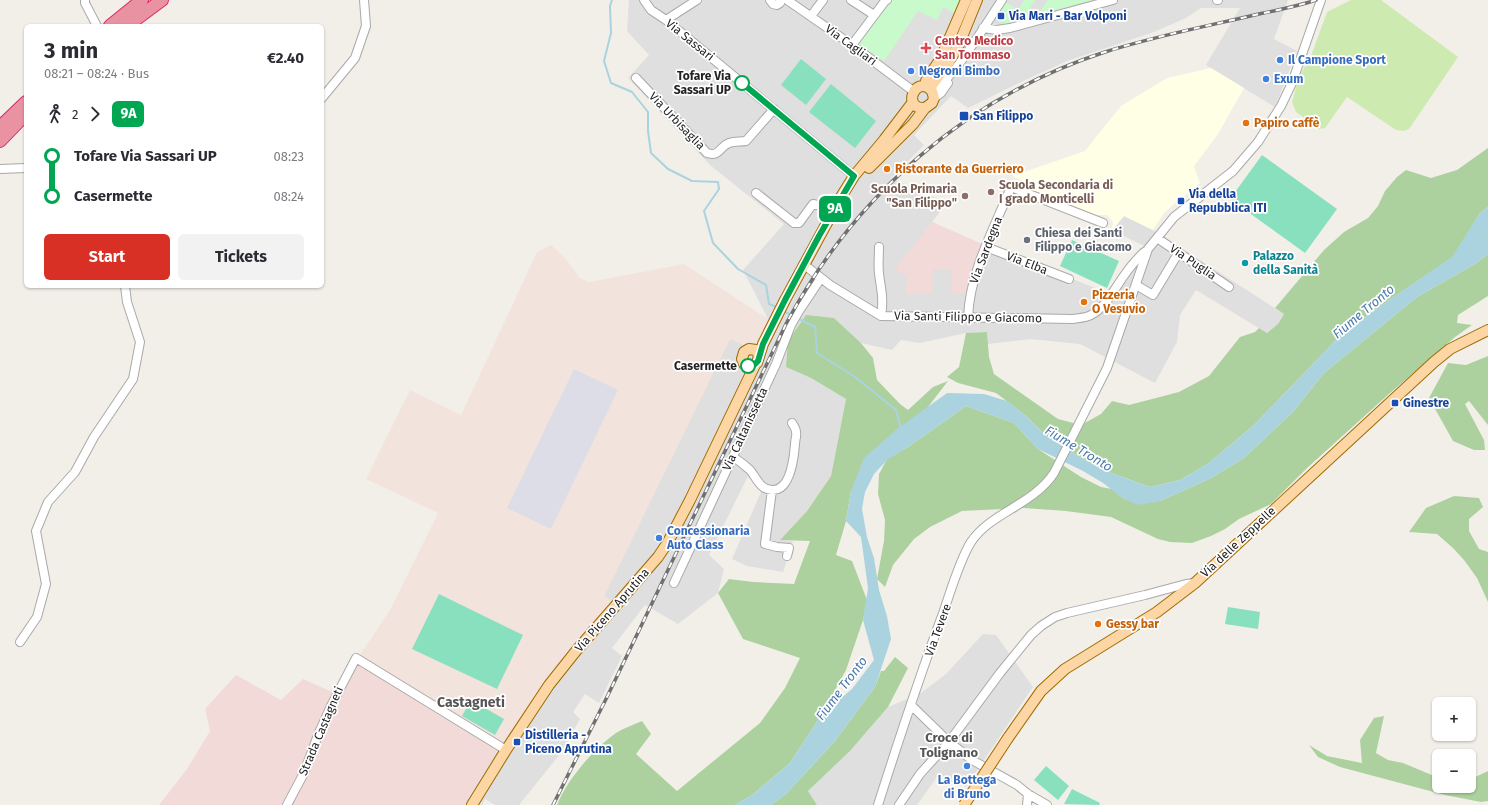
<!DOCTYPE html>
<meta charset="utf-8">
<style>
:root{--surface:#fff;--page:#f2f2f3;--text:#2b2b33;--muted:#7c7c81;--accent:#d93025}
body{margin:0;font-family:"Fira Sans",sans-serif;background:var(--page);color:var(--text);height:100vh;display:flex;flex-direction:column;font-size:15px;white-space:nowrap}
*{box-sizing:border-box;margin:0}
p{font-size:13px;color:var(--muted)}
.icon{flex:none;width:22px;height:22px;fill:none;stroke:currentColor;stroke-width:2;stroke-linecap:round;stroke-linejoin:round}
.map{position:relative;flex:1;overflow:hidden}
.drawer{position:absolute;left:24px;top:24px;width:300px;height:264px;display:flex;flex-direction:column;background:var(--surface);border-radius:6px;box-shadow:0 1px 3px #0004}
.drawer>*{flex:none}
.badge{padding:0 8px;border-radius:6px;font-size:14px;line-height:26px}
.tools{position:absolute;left:1432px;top:697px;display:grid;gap:8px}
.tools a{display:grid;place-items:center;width:44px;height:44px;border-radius:6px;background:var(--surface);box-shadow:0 1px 3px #0004;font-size:20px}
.map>.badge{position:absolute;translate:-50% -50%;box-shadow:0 0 0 2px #fff}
.legs{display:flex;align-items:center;gap:6px;height:44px;padding:0 20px;font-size:13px}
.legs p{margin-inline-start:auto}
.overview{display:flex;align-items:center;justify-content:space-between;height:68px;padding:0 20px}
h1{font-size:22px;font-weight:700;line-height:30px}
.button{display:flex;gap:8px;margin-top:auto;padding:8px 20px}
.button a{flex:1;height:46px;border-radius:6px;background:var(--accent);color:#fff;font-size:16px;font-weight:700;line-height:46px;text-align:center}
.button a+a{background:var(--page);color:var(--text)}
ul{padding:0 20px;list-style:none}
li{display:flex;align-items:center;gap:14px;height:40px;font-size:15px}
li i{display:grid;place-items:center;width:6px;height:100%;margin:0 5px;background:currentColor}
li i::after{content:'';width:10px;height:10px;margin:-5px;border:3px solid;border-radius:50%;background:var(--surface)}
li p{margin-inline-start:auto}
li:first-child i{background:linear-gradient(#0000 50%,currentColor 0)}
li:last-child i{background:linear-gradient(currentColor 50%,#0000 0)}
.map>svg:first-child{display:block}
.residential{fill:#e0dfdf}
.commercial{fill:#f2dad9}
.education{fill:#ffffe5}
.military{fill:#f3e3dd}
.grass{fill:#cdebb0}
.forest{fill:#add19e}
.park{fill:#c8facc}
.pitch{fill:#88e0be}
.plaza{fill:#dddde8}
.water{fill:#aad3df}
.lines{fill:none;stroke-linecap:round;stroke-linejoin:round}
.stream{stroke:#aad3df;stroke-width:2}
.minor-casing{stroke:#a9a9a9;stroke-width:10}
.major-casing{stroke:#a06b00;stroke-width:12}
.highway-casing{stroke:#dc2a67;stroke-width:14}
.minor{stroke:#fff;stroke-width:8}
.major{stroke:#fcd6a4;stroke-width:10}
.highway{stroke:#e892a2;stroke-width:12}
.rail-casing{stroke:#707070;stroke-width:3.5}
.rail{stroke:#fff;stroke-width:2;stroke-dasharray:6;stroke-linecap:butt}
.major-bridge-casing{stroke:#a06b00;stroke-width:12;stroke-linecap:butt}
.major-bridge{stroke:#fcd6a4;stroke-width:10}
.line-1-casing{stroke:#fff;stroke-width:9}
.line-1{stroke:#00a651;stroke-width:6}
.transit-dot{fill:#1a4fb4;stroke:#fff;stroke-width:1.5}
.health-dot{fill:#e0444e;stroke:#fff;stroke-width:1.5}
.shop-dot{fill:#3f7fe0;stroke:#fff;stroke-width:1.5}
.stop-1-dot{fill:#fff;stroke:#00a651;stroke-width:2}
.food-dot{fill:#e8710a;stroke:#fff;stroke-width:1.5}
.education-dot{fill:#8d6e63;stroke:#fff;stroke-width:1.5}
.worship-dot{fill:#6b7280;stroke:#fff;stroke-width:1.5}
.culture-dot{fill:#0f9aa8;stroke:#fff;stroke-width:1.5}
.labels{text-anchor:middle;stroke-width:3.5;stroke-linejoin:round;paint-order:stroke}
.transit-label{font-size:12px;font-weight:bold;fill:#164399;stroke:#fff;text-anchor:start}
.street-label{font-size:12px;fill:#222;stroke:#fff}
.health-label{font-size:12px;font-weight:bold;fill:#be3a42;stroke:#fff;text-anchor:start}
.shop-label{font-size:12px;font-weight:bold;fill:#366cbe;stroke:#fff;text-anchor:start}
.stop-label{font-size:12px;font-weight:bold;fill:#222;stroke:#fff;text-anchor:end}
.food-label{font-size:12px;font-weight:bold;fill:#c56008;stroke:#fff;text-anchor:start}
.education-label{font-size:12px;font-weight:bold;fill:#785e54;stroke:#fff;text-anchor:start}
.worship-label{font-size:12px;font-weight:bold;fill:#5b616d;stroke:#fff;text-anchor:start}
.culture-label{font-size:12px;font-weight:bold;fill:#0d838f;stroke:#fff;text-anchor:start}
.water-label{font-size:13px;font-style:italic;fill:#4a7aab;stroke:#fff}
.neighbourhood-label{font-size:13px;font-weight:bold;fill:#555;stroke:#fff}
.quarter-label{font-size:14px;font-weight:bold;fill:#555;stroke:#fff}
</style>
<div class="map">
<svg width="1488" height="805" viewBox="0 0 1488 805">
<rect width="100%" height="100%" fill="#f2efe9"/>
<path class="residential" d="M629,0H1288L1274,39L1297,51L1275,107L1206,65L1240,8H1201L1186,18L1154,32L1067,61L1023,81L968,108L951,96L914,135L924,145L891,178L947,203L932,222L982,244L1106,292L1144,246L1112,230L1124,216L1153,230L1284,314L1278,324L1267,333L1196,290L1180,315L1177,342L1155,383L1080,344L1030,339L988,344L987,332L966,333L920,343L901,340L892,350L861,343L834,318L786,367L811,378L846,399L831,476L807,511L780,540L793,541L783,572L747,566L732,559L761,492L748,476L709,555L724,569L718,593L678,624L645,605L612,648L622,656L599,703L585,694L573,712L580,719L560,754L519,805H495L485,799L482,805H464L498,749L503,744L554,668L612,602L604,596L730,338L748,347L768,319L743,270L784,224L711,166L628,78L649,55L627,31Z
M983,634L996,635L1033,687L966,787L937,777L917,805H817L808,791L850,751L888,707L921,693L946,674Z"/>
<path class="commercial" d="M932,222L982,244L972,270L967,293H951L952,270L933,269L932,293H906L907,276L895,269Z
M357,664L444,718L498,749L464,805H159L187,769L210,731L205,709L236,675L281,700L303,679L330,691Z"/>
<path class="education" d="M1211,68L1244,88L1218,134L1194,166L1200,183L1173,205L1164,213L1153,230L1124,216L1112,230L1113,222L1107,215H1097L1094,217L1025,188L1023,181L1012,176L1085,151L1121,106L1167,78Z"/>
<path class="military" d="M551,245L566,259L580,278L589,282L684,264L768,319L756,346L748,347L730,339L604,596L613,603L554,668L503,744L360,655L390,610L438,513L366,479L410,390L461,415L537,252Z"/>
<path class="grass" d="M1351,0H1381L1458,57L1409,129L1404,131L1396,130L1347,97L1325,128L1319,129L1296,112L1292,102L1299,77L1311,56L1327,12Z"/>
<path class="forest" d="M1488,148V207L1480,213L1453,257L1373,311L1336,340L1255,424L1209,463L1180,480L1150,487L1106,471L1078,456L1045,435L1026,416L996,393L958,383L947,377L959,367L966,333L987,332L989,357L994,374L1058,419L1081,425L1101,414L1112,401L1129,405L1179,392L1209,376L1240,337L1255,332L1259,328L1267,333L1278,324L1284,314L1275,308L1324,250L1344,232L1368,218L1378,206L1385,191L1397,177L1406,170L1431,178L1457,170Z
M1488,254V296L1458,315L1457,323L1472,325L1455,337L1390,393L1307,468L1271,504L1239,519L1225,529L1211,536L1192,543L1170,542L1158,539L1111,517L1066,511L1024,508L962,511L930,527L914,539L893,565L885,587L877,579L884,541L885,520L878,494L879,474L887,459L908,447L966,406L1014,423L1038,449L1081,477L1101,487L1112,489L1124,499L1160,501L1209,479L1244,458L1293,412L1324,373L1417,297L1475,264Z
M806,315L834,318L861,343L873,358L877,380L900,404L908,410L933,387L948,381L928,407L918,415L851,491L846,521L836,555L852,561L867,600L863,620L846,670L822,714L790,763L752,795L735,805H557C567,780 594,748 616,733C624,728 633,725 642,721L651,734L636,754L677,791L760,723L785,688L800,658L743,639L718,593L729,579L753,582L794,584L810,541L780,540L807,511L831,476L846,399L811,378L786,367L788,341Z
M1488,356V425L1469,401L1465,404L1484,440L1485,450H1474L1453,441L1429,398L1448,363L1466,365Z
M1454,496L1479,498L1483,507L1469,519V531L1479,549L1488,552V602L1477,578L1464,560L1453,548L1437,534L1409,532L1426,508Z
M895,657L908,668L888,707L850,751L808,791L817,805H771L786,794L835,741L875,687L881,671H884Z
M1384,716L1376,753L1388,760L1403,763L1439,778V786H1469V780L1488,771V801L1481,802L1445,795L1340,767L1318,757L1309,745L1327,756L1362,763L1360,740L1374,718Z"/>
<path class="park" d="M892,0H960L955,13L943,7L937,20L918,11L884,61L857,43L887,1Z
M1024,0H1035L1030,8L1039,13L1048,0H1091L1006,24L999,22C996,14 1002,9 1006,2L1018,10Z"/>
<path class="pitch" d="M801,59L826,79L806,105L781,85Z
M831,84L876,121L855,148L809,112Z
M1262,155L1337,209L1305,253L1230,199Z
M1072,240L1119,261L1107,288L1060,266Z
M439,594L523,635L497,689L412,649Z
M1228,607L1260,612L1258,629L1225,624Z
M471,700L504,719L495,735L462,716Z
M1046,766L1069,786L1058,800L1034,780Z
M1072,789L1100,803L1099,805L1064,804Z"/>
<path class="plaza" d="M574,369L618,390L551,529L507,508Z"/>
<path class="water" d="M1488,207V254L1475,264L1417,297L1324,373L1293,412L1244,458L1209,479L1160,501L1138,505L1124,499L1103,483L1083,471L1038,449L1014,423L966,406L908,447L888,459L874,474L865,492L862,509L867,537L874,558L879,590L887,616L891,639L875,687L835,741L786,794L771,805H735L752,795L790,763L822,714L852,689L874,660L863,620L868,588L861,537L846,521L851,491L864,458L896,430L947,393L984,394L1007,401L1026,416L1045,435L1078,456L1106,471L1150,487L1180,480L1209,463L1255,424L1336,340L1373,311L1452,257L1480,213Z"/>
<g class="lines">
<path class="stream" d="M612,0L610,6L611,33L604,61L611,83L632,92L648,112V131L651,153L668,169L692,181L718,182L719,189L704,211L713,243L738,269L766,285L769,304L777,307
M782,310L793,316
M797,318L815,327L817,353L855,377L896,410L901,429"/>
<g class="minor-casing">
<path id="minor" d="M85,0V3L97,26
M644,0L651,10L666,20L854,176
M770,0L773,4L777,5L780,3L781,0
M787,0L852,45L913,91
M851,0L874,15
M1217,0H1218
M811,16L823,0
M666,20L697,0
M983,28L997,30L1010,28L1113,0
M852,45L885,1L887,0
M636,78L707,153C720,157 719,147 729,143C735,141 740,142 746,141L774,109
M932,91C953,80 987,22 1002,0
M322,98L355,58L366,26L364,0
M934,98L941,93L948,83
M0,169L26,168
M756,193L794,223H799L813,204L835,209
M1157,238L1229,287
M879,247C879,256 878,265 879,274C881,289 884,299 881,316
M986,247L1069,279
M807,267L830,285L881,316L1073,319C1079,318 1085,318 1091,315C1105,308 1114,290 1123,277C1129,268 1136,260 1143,253L1146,251
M1136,285L1153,295L1179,252
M968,317C970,271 994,229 1011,187L1103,223
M733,457C740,461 744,465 750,470C756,477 760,490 772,490C791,491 794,457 795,444C795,440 797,435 796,432C796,429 794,426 792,423
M772,490L765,544L777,547L789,548L787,556
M674,583L776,364L791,325L799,311L821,278
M20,642L37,617L46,584L36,531L48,502L75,472L94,437L133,379L140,342L127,302L125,286
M912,706L949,742L972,760L1017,785L1028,794L1047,805
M287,805L304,773L318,735L331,706L356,658L506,750
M878,805C898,742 919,678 942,616C950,594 959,561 971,542C990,513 1033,505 1054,473L1107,368L1148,249L1174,217L1233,171L1258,142L1281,106L1292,83L1321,0
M899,805L920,774L949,742L1000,673L1031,635L1041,626L1055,617L1067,613L1145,595L1186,584L1195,583
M1027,805L1028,794"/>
</g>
<g class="major-casing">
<path id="major" d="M926,81L941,58L966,0
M930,88L949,62L959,44L977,0
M869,168L913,124L925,108L932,103L934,98L932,91C915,73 901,110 925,108
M759,356L756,350L749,349L744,352L742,359L744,364L749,366H753L757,363L763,344L785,300L841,197L854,176L884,140L913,102
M1008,738L1041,691L1065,669L1157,612L1195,583L1434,362L1450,349L1488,330
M472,805L506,750L549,685L576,651L658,557L668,542L690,500L755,365"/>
</g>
<g class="highway-casing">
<path id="highway" d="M110,26L142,0
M127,26L162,0
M0,127L26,102
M0,141L26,114"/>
</g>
<use href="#minor" class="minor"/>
<use href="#major" class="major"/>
<use href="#highway" class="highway"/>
<g class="rail-casing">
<path id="rail" d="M553,805L608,695L786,324C854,196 966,97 1105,52C1155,36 1208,26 1259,14C1278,10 1298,6 1316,0"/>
</g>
<use href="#rail" class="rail"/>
<g class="major-bridge-casing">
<path id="major-bridge" d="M964,805L1008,738"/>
</g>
<use href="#major-bridge" class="major-bridge"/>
</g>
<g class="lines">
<g class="line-1-casing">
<path id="line-1" d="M742,83L854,176L819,236L785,300L763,344L758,361L753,366H748"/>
</g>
<use href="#line-1" class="line-1"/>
</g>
<g class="transit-dot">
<rect x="997" y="12" width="8" height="8" rx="2"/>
<rect x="959" y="111" width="10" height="10" rx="2"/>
<rect x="1177" y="197" width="8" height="8" rx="2"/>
<rect x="1391" y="399" width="8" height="8" rx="2"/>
<rect x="513" y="738" width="8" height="8" rx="2"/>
</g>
<path class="health-dot" d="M924 42h4v4h4v4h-4v4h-4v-4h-4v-4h4z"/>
<g class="shop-dot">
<circle cx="1280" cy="60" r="4"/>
<circle cx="911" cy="71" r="4"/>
<circle cx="1266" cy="79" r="4"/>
<circle cx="659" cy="538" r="4"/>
<circle cx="967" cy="766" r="4"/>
</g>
<g class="stop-1-dot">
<circle cx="742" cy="83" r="7"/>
<circle cx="748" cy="366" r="7"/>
</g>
<g class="food-dot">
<circle cx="1246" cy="123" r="4"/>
<circle cx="887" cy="169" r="4"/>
<circle cx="1084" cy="302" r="4"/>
<circle cx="1098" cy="624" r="4"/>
</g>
<g class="education-dot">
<circle cx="991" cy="192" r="4"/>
<circle cx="965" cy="196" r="4"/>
</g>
<circle class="worship-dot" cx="1027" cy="240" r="4"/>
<circle class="culture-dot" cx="1245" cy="263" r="4"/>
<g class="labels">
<g class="transit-label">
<text x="1009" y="20">Via Mari - Bar Volponi</text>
<text x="973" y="120">San Filippo</text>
<text x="1189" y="198">Via della<tspan x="1189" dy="14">Repubblica ITI</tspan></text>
<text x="1403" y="407">Ginestre</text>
<text x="525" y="739">Distilleria -<tspan x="525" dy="14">Piceno Aprutina</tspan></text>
</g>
<g class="street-label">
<text transform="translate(690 40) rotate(39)" y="4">Via Sassari</text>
<text transform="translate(851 45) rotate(36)" y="4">Via Cagliari</text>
<text transform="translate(677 121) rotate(46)" y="4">Via Urbisaglia</text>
<text transform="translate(986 250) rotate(-69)" y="4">Via Sardegna</text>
<text transform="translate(1193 262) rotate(34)" y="4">Via Puglia</text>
<text transform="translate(1027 263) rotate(21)" y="4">Via Elba</text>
<text transform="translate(968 317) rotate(1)" y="4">Via Santi Filippo e Giacomo</text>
<text transform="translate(745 429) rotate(-65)" y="4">Via Caltanissetta</text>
<text transform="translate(1238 542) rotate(-43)" y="4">Via delle Zeppelle</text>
<text transform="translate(612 610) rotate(-49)" y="4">Via Piceno Aprutina</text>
<text transform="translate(938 630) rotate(-70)" y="4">Via Tevere</text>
<text transform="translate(321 731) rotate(-67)" y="4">Strada Castagneti</text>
</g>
<g class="health-label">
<text x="935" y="45">Centro Medico<tspan x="935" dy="14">San Tommaso</tspan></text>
</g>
<g class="shop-label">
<text x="1288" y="64">Il Campione Sport</text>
<text x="919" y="75">Negroni Bimbo</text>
<text x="1274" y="83">Exum</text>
<text x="667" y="535">Concessionaria<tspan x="667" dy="14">Auto Class</tspan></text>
<text x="967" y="784" text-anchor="middle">La Bottega<tspan x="967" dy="14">di Bruno</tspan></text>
</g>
<g class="stop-label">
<text x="731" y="80">Tofare Via<tspan x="731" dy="14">Sassari UP</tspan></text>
<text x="737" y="370">Casermette</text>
</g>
<g class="food-label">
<text x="1254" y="127">Papiro caffè</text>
<text x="895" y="173">Ristorante da Guerriero</text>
<text x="1092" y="299">Pizzeria<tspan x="1092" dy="14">O Vesuvio</tspan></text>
<text x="1106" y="628">Gessy bar</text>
</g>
<g class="education-label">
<text x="999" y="189">Scuola Secondaria di<tspan x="999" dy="14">I grado Monticelli</tspan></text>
<text x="957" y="193" text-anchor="end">Scuola Primaria<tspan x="957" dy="14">"San Filippo"</tspan></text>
</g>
<g class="worship-label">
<text x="1035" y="237">Chiesa dei Santi<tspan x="1035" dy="14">Filippo e Giacomo</tspan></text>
</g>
<g class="culture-label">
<text x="1253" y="260">Palazzo<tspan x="1253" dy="14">della Sanità</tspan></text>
</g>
<g class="water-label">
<text transform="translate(1363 311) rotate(-40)" y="5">Fiume Tronto</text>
<text transform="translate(1079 448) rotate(31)" y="5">Fiume Tronto</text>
<text transform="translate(841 688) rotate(-53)" y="5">Fiume Tronto</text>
</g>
<g class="neighbourhood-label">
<text x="949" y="742">Croce di<tspan x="949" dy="15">Tolignano</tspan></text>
</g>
<g class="quarter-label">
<text x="471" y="707">Castagneti</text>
</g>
</g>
</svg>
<div class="tools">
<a>+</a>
<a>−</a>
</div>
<b class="badge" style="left:835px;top:209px;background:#00a651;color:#fff">9A</b>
<section class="drawer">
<div class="overview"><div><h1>3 min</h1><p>08:21 – 08:24 · Bus</p></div><b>€2.40</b></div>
<div class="legs"><svg class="icon" aria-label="walk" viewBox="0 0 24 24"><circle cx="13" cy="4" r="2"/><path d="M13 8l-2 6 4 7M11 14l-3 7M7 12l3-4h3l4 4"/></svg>2<svg class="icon" aria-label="forward" viewBox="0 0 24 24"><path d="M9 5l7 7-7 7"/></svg><b class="badge" style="background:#00a651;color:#fff">9A</b></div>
<ul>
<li><i style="color:#00a651"></i><b>Tofare Via Sassari UP</b><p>08:23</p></li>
<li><i style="color:#00a651"></i><b>Casermette</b><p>08:24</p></li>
</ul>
<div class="button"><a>Start</a><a>Tickets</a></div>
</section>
</div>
